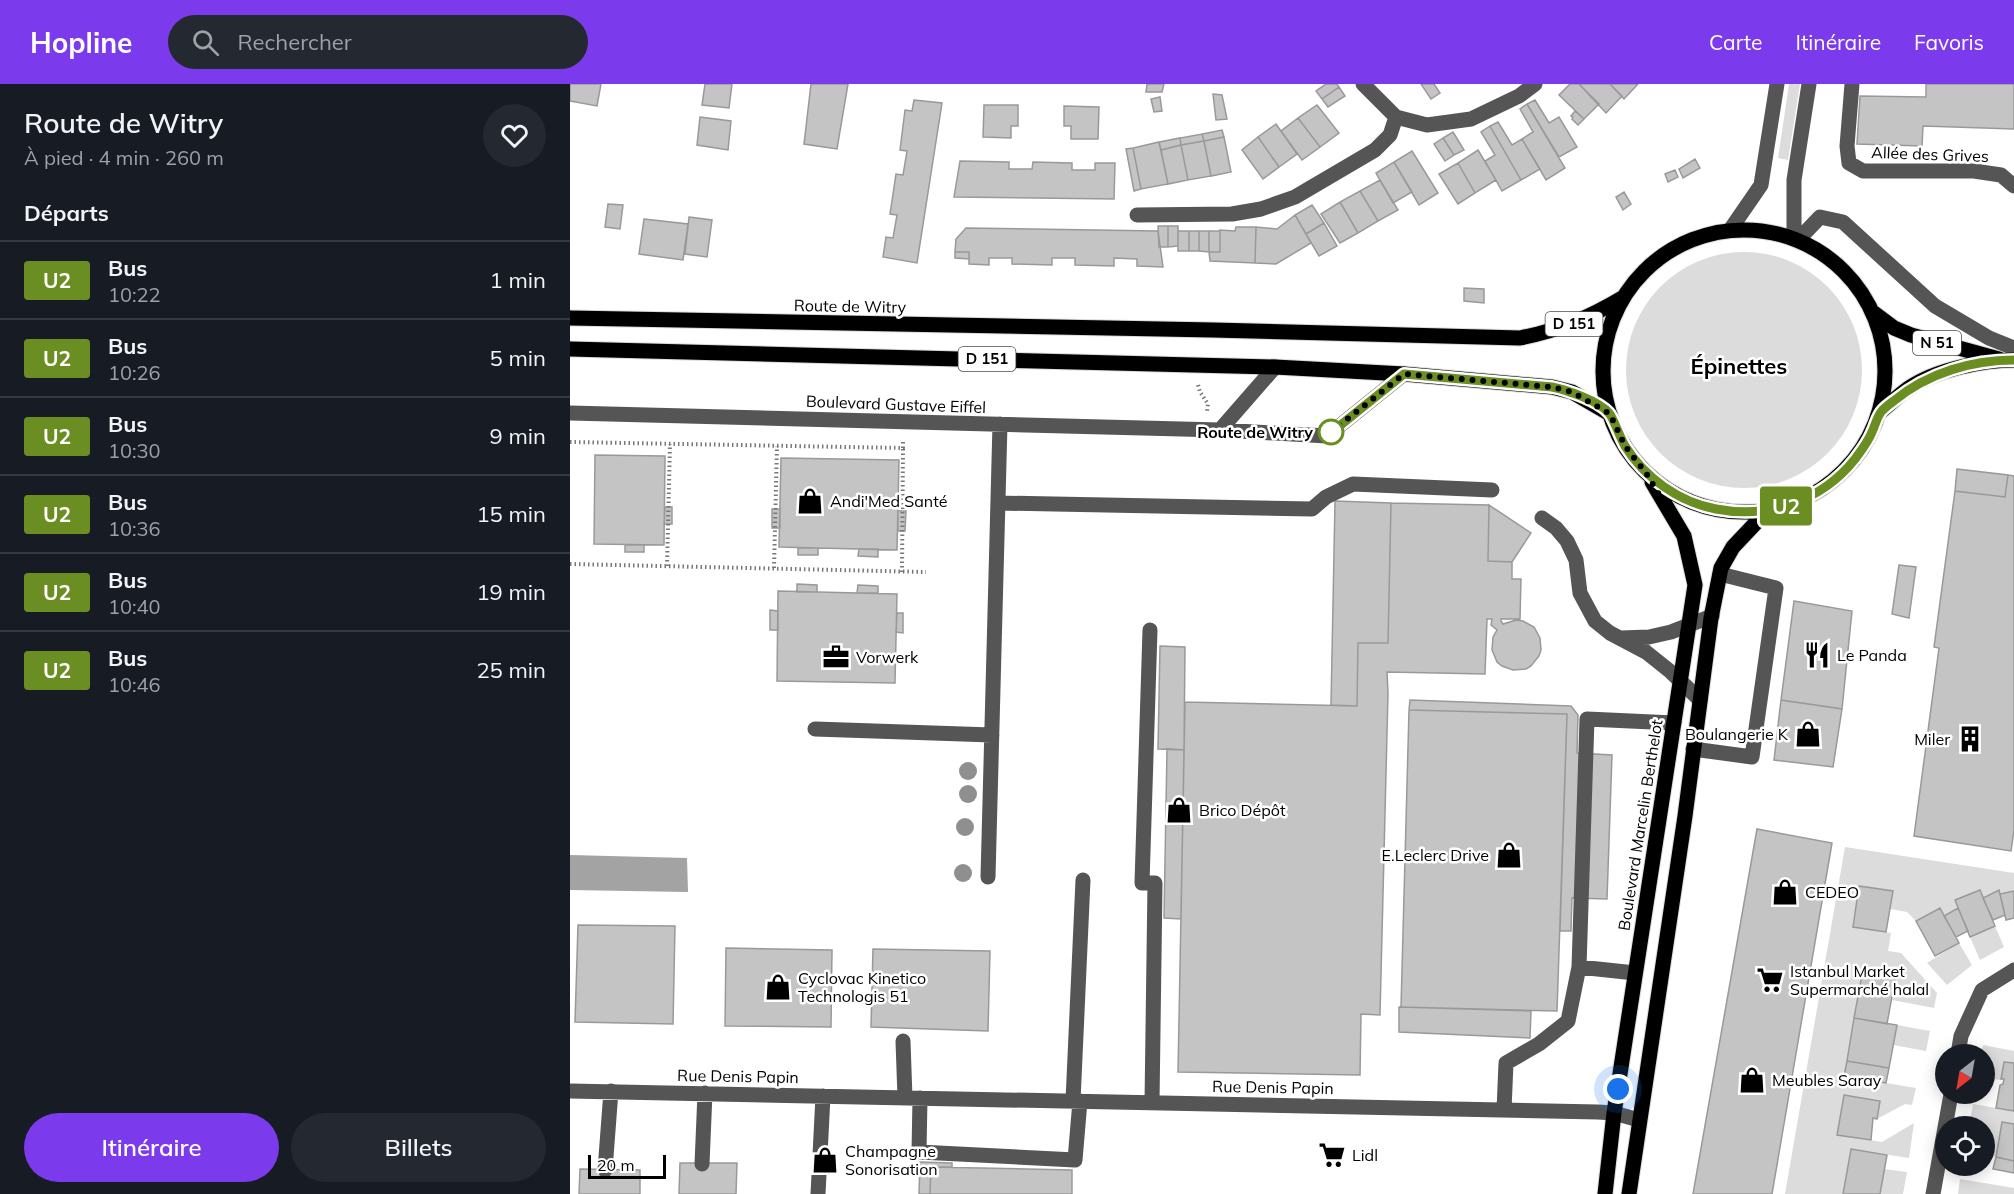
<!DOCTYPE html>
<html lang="fr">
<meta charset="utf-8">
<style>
:root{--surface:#171b24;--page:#242831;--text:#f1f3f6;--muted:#9ea1a6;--line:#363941;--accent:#7c3aed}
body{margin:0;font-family:Mulish,sans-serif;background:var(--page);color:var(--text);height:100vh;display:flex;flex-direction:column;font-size:22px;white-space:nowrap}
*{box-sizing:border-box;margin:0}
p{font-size:20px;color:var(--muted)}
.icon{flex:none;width:33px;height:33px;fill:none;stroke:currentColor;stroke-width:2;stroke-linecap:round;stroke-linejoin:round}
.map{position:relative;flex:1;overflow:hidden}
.sheet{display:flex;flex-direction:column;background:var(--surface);width:570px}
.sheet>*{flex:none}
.badge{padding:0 12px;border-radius:4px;font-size:21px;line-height:39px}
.needle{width:39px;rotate:211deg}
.controls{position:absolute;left:1365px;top:960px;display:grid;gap:12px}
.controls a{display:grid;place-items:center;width:60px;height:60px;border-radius:50%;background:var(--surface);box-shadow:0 3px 15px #0003;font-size:30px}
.scale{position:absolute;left:18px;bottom:15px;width:78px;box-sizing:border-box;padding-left:6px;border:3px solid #000;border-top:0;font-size:16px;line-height:21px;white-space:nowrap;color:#000;-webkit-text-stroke:4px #fff;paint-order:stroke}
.you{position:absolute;width:30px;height:30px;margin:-15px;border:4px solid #fff;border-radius:50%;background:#1a73e8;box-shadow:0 0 0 9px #1a73e833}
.map>.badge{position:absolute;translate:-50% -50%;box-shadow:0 0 0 3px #fff}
h2{padding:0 24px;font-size:22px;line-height:54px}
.round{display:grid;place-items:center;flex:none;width:63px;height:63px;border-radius:32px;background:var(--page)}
.headline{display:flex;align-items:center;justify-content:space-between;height:102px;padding:0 24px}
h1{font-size:28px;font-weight:600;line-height:45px}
.cta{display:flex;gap:12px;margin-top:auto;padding:12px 24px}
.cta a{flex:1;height:69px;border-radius:36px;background:var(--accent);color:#fff;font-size:24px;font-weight:600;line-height:69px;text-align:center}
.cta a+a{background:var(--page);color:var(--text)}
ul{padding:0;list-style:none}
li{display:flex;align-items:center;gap:18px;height:78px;padding:0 24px;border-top:2px solid var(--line)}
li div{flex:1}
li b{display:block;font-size:22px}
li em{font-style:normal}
li .badge{min-width:66px;font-weight:700;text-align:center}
header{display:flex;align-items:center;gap:36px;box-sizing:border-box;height:84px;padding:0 30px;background:var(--accent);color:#fff}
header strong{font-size:28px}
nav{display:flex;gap:33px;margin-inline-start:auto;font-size:21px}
.search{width:420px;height:54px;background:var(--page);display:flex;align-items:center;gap:15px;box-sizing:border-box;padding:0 21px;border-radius:33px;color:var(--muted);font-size:22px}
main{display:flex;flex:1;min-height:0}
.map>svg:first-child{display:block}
.green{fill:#dcdcdc}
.water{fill:#a3a3a3}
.building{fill:#c4c4c4;stroke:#999;stroke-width:1.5}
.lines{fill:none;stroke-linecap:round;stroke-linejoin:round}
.major-casing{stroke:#dbdbdb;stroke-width:17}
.path{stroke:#777;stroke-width:4;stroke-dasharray:1.5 3;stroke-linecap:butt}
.minor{stroke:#555;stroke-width:15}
.major{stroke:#000;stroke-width:15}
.tree{fill:#8f8f8f}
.line-casing{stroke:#fff;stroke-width:14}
.line{stroke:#6b8e23;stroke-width:9}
.walk{stroke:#000;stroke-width:6;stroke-dasharray:0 10.8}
.stop-dot{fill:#fff;stroke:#6b8e23;stroke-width:3}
.labels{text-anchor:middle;stroke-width:5;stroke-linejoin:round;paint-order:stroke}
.shield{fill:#fff;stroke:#4c4c4c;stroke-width:1.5}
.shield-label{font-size:15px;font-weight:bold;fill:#000}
.street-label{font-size:16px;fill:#000;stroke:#fff}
.stop-label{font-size:16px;font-weight:bold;fill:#000;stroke:#fff;text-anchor:end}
.poi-label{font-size:16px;fill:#000;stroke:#fff;text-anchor:start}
.district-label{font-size:22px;font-weight:bold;fill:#000;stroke:#fff}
</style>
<header>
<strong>Hopline</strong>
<div class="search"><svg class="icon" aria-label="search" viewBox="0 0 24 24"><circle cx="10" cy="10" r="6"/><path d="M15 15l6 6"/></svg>Rechercher</div>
<nav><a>Carte</a><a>Itinéraire</a><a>Favoris</a></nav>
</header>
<main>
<section class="sheet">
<div class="headline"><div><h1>Route de Witry</h1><p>À pied · 4 min · 260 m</p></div><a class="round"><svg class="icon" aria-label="heart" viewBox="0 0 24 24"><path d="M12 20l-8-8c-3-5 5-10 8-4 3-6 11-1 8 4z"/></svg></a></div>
<h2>Départs</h2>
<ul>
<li><span class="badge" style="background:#6b8e23;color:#fff">U2</span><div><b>Bus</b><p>10:22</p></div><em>1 min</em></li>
<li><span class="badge" style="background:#6b8e23;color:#fff">U2</span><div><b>Bus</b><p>10:26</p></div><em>5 min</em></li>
<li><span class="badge" style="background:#6b8e23;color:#fff">U2</span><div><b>Bus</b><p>10:30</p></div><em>9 min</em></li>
<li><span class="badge" style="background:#6b8e23;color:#fff">U2</span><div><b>Bus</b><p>10:36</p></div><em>15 min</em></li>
<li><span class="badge" style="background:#6b8e23;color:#fff">U2</span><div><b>Bus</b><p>10:40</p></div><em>19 min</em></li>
<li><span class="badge" style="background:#6b8e23;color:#fff">U2</span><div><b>Bus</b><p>10:46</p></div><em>25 min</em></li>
</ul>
<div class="cta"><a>Itinéraire</a><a>Billets</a></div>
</section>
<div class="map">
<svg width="1444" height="1110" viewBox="0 0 1444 1110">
<rect width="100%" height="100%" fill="#fff"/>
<path class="green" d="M1219,0H1230L1218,76L1208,74Z
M1056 286a118 118 0 1 1 236 0a118 118 0 1 1-236 0Z
M1275,763L1444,789V807L1430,810L1429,807L1413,814L1409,806L1385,816L1388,824L1374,832L1370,824L1346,837L1337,828L1320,825L1322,807L1289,802L1283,842L1321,849L1318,867L1331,869L1367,909L1364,924L1322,916L1326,891L1293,886L1275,992L1346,1004L1342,1021L1335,1020L1307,1035L1310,1017L1267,1051L1312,1058L1344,1039L1339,1074L1281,1065L1273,1110H1215Z
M1425,842L1434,863L1410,876L1400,853Z
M1389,859L1402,881L1377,901L1357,879Z
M1327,941L1360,947L1356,967L1323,961Z
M1413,961L1444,967V979L1434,978L1431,996L1415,994L1414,970H1411Z
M1403,1020L1444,1027V1040L1432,1038L1426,1073L1415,1071L1414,1042H1399Z
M1314,1085L1337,1088L1333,1110H1310Z
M1390,1095L1444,1104V1110H1388Z"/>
<path class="water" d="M0,771L117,774L118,808L0,806Z"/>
<path class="building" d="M0,0H31L27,22L0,17Z
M135,0H162L159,24L132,21Z
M241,0H278L267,65L234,60Z
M577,0H594L592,8H576Z
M756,0H767L769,3L752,15L746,7Z
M851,0H864L870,9L861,15Z
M1000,0H1009L1029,20L1014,35L989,11Z
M1009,0H1040L1052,12L1036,29Z
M1040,0H1068L1054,15Z
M1356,0H1444V45L1353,42L1352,62L1287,60L1290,12L1356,13Z
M769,3L775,12L758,23L752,15Z
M643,10L652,11L657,35L646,36Z
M590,13L592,27L584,28L581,15Z
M344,16L372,19L347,179L313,173L316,153L323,154L327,131L320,130L326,90L333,91L337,67L330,66L335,26L342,27Z
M965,16L979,39L989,33L1007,63L989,73L957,20Z
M957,20L995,84L976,96L952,55L963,48L950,25Z
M414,21H448V42H441V54L413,53Z
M747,21L769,49L750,63L728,34Z
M494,22L529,23L528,55H501V42H494Z
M1005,27L1014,35L1008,41L1002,35L1003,33L1001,32Z
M130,33L161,37L158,66L127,61Z
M728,34L750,63L732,76L711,47Z
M928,38L942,61L952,55L970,85L951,96L920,42Z
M706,40L727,70L709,83L688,53Z
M920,42L951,96L932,107L915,77L925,71L911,48Z
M652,46L654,53L634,57L632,50Z
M883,48L894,66L884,71L873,54Z
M632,50L634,57L611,61L610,54Z
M654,53L661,88L641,92L634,57Z
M688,53L709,83L693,95L672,66Z
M610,54L611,61L591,66L589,58Z
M873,54L884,71L875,77L864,60Z
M634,57L641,92L618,96L611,61Z
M589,58L598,100L571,105L563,64Z
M611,61L618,96L598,100L591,66Z
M563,64L571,105L564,107L556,65Z
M908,66L926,96L905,109L888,79Z
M842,67L868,109L849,121L824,78Z
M1125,75L1130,84L1113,94L1109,85Z
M390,77L439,78V85H462L463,78L502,79V86H525V79H545L544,115L384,113Z
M824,78L842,108L823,119L806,89Z
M888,79L905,109L888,120L869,90Z
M1105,86L1108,93L1098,98L1095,90Z
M810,96L828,126L808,137L790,107Z
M790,107L808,137L788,149L770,118Z
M1054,108L1061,120L1053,126L1046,113Z
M770,118L788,149L770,159L751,130Z
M38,120L53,121L50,145L35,143Z
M742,121L754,139L736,150L725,131Z
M725,131L741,159L706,180L685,179L686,143L707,145Z
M119,133L142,136L137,173L115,170Z
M74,135L118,140L113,176L69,170Z
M754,139L767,162L749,172L736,150Z
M588,142H598V163H589Z
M598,142H608V162L598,163Z
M666,143H686L685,179L640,177L639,168H650V146L665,147Z
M396,144L588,147L593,183L567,182V175L544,174V182L505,181V174H482V181L442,180V174H419V181L399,180V168H385L386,155Z
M608,147H619V167H608Z
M619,147H629V167H619Z
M629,147H639V168L629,167Z
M639,147H650V168H639Z
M385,168H399V175L385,174Z
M894,204L914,205V219L894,217Z
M25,371L95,372L94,461L24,460Z
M211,374L329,376L327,466L209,463Z
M1387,385L1438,391L1435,413L1385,407Z
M1438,391L1444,392V746L1441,767L1344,752L1369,564L1364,563L1385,407L1435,413Z
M765,417L821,419L818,559H788L787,622L761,621Z
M821,419L919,421L918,477L942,478V495H951L950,535H931V537L933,540L946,536L953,537L964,543L970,554L971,566L969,572L961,582L956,585L943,586L932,582L927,578L922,566L923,553L927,546L921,541L922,535H917L915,590L817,588L818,609L810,931L791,930L790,991L608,988L615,618L787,622L788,559H818Z
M919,421L961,449L942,478L918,477Z
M95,423H102V440H94Z
M202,425H210V444H202Z
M328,427H336L335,447H328Z
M55,461H74V468H55Z
M228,464H248V471H228Z
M289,465H308V473L288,472Z
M1329,481L1346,483L1339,534L1322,530Z
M227,500L247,501V508H227Z
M288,501L308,502V509H287Z
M208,507L327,510L325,599L207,597Z
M1224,517L1282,527L1272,625L1211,616Z
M200,526L208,527V546H200Z
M327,529H333V549L326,548Z
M590,562L615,563L614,666L588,665Z
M840,616L1001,622L1008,631L1007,669L1042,671L1037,815L1002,814L1001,847H990L997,630L839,626Z
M1211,616L1272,625L1263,683L1204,676Z
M839,626L997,630L987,927L831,923Z
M597,665L614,666L611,835L594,834Z
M1187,745L1262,759L1202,1110H1123Z
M1289,802L1323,807L1316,848L1283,843Z
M1410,806L1425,842L1400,853L1385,816Z
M1429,806L1435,831L1423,836L1413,814Z
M1444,807V834L1436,836L1430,810Z
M1370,824L1389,859L1365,872L1346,837Z
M1388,824L1398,847L1386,853L1374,832Z
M8,841L105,842L103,940L5,938Z
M156,864L262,866L261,943L155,942Z
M303,865L420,867L418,947L301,943Z
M1293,885L1326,890L1317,940L1284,934Z
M829,923L961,927L960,954L829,948Z
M1284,934L1327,941L1319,984L1277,977Z
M1277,977L1319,984L1316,999L1274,992Z
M1434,978L1444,979V1027L1426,1024L1430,1001L1433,1000L1434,995H1431Z
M1274,1011L1310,1017L1307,1035L1303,1034L1301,1056L1267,1051Z
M1432,1038L1444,1040V1077L1426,1073Z
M1281,1065L1317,1071L1310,1110H1273Z
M1426,1073L1444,1077V1089L1423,1085Z
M350,1078L382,1079V1083H361L360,1110H349Z
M110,1079H167L166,1110H109Z
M361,1083L502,1086V1110H360Z
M10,1085L70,1086V1110H9Z"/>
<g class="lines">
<g class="major-casing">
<path id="major" d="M1033 287a141 141 0 1 1 282 0a141 141 0 1 1-282 0Z
M1304,229L1324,244L1341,251L1429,275
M0,234L643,246L950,254C990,246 1019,234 1054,213
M0,265L705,283L834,290L982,303L1002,308L1040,330
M1310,328C1320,320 1329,311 1339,304C1365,286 1413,276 1444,276
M1035,1110L1044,1029L1125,501L1114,452L1082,398
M1059,1110L1115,732L1141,534L1151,484L1163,463L1197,427"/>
</g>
<path class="path" d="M628,301L630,308L638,320L637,327
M0,358L333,364V358
M0,480L356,488
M97,482L100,360
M204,484L207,362
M332,488L333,364"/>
<path class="minor" d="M793,0L826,33L857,41L901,35L949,12L965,0
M1282,0L1277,62L1279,79L1293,87H1404L1431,91L1444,102
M567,131L662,130L691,125L725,113L805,66L820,51L826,33
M1160,146L1191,101L1207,0
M1224,155V96L1239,0
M1228,156L1250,133L1273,138L1365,222L1419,254L1444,264
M0,329L650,346L705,283
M650,346L757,352L834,290
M428,419L742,425L756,413L783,400L922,406
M972,434L986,444L997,457L1006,476L1010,509L1025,537L1040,549L1076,568L1101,588L1130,616
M580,546L572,799H585L582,1019
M1051,554L1079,553L1101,548L1142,532
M245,645L422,651
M1123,665L1182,673L1206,504L1150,490
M418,793L430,340
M1009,883L1065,889
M333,957L335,1014
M1388,970L1391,952L1412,906L1444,886
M0,1007L1028,1028L1044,1029L1069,1036
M350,1014L349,1068L505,1076L510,1017
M503,1017L513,796
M934,1026L936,979L969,960L998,937L1009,883L1017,635L1104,639
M132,1080L135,1009
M35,1086L41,1007
M248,1110L253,1012
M1363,1110L1381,1010"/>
<use href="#major" class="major"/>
</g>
<g class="tree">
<circle cx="398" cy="687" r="9"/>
<circle cx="398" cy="710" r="9"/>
<circle cx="395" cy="743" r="9"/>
<circle cx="393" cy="789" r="9"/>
</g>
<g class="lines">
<g class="line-casing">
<path id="line" d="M757,352L834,290L982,303C997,306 1029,317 1039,329C1043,333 1050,354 1055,362C1075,394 1109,418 1146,425C1198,435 1252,417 1285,375C1291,367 1298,358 1302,348C1305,342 1307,333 1311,328C1315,323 1321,319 1325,316C1358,289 1402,276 1444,276"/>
</g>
<use href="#line" class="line"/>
<path class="walk" d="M761,348L834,290L982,303L1002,308L1040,330L1055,362L1076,389L1114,452L1125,501L1048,1005"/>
</g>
<defs>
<g id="shop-bare" transform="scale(2.07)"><path d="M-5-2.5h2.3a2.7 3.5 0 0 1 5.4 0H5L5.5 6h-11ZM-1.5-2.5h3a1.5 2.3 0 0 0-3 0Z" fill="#000" stroke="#fff" stroke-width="2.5" paint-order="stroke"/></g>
<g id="restaurant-bare" transform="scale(2.07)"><path d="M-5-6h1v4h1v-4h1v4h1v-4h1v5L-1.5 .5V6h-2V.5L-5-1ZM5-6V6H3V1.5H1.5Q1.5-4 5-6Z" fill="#000" stroke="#fff" stroke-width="2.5" paint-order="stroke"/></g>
<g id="office-bare" transform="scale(2.07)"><path d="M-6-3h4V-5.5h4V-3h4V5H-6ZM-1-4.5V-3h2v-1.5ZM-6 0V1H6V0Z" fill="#000" stroke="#fff" stroke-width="2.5" paint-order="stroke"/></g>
<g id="building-bare" transform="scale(2.07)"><path d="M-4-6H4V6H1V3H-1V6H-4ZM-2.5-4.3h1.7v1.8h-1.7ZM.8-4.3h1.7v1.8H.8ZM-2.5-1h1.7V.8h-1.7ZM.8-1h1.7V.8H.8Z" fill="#000" stroke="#fff" stroke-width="2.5" paint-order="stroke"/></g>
<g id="supermarket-bare" transform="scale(2.07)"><path d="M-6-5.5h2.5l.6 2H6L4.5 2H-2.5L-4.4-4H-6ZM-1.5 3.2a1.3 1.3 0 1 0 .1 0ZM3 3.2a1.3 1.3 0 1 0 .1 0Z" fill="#000" stroke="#fff" stroke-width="2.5" paint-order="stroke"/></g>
</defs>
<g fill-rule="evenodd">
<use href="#shop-bare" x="240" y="417"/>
<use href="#restaurant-bare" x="1247" y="571"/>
<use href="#office-bare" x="266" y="573"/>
<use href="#shop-bare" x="1238" y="650"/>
<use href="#building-bare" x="1400" y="655"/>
<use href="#shop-bare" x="609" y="726"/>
<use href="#shop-bare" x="939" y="771"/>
<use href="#shop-bare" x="1215" y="808"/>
<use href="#supermarket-bare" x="1200" y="896"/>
<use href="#shop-bare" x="208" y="903"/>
<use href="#shop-bare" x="1182" y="996"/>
<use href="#supermarket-bare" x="762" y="1071"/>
<use href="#shop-bare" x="255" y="1076"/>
</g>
<circle class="stop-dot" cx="761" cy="348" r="12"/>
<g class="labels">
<g class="shield">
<rect x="975.5" y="228" width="57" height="24" rx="4.5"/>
<rect x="1343" y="247" width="48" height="24" rx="4.5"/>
<rect x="388.5" y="263" width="57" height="24" rx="4.5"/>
</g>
<g class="shield-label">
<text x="1004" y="245">D 151</text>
<text x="1367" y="264">N 51</text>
<text x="417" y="280">D 151</text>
</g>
<g class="street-label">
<text transform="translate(1360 70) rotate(2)" y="6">Allée des Grives</text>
<text transform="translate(280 222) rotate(1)" y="6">Route de Witry</text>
<text transform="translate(326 320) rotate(2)" y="6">Boulevard Gustave Eiffel</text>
<text transform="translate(1070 741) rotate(-81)" y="6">Boulevard Marcelin Berthelot</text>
<text transform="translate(168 992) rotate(1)" y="6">Rue Denis Papin</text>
<text transform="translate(703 1003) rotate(1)" y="6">Rue Denis Papin</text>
</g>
<g class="stop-label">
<text x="743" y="354">Route de Witry</text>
</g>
<g class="poi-label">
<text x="260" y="423">Andi'Med Santé</text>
<text x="1267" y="577">Le Panda</text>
<text x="286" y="579">Vorwerk</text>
<text x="1218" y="656" text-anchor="end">Boulangerie K</text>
<text x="1380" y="661" text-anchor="end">Miler</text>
<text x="629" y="732">Brico Dépôt</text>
<text x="919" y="777" text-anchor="end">E.Leclerc Drive</text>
<text x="1235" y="814">CEDEO</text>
<text x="1220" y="893">Istanbul Market<tspan x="1220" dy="18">Supermarché halal</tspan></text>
<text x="228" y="900">Cyclovac Kinetico<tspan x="228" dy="18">Technologis 51</tspan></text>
<text x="1202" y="1002">Meubles Saray</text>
<text x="275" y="1073">Champagne<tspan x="275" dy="18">Sonorisation</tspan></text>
<text x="782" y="1077">Lidl</text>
</g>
<g class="district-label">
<text x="1169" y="290">Épinettes</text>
</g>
</g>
</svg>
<div class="controls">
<a><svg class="needle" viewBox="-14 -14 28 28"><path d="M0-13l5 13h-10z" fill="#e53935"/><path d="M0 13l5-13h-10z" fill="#9ea1a6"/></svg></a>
<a><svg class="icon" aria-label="locate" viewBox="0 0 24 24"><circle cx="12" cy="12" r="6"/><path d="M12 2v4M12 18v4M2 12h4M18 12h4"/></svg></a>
</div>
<div class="scale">20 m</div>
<div class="you" style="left:1048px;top:1005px"></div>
<b class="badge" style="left:1216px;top:422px;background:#6b8e23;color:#fff">U2</b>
</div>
</main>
